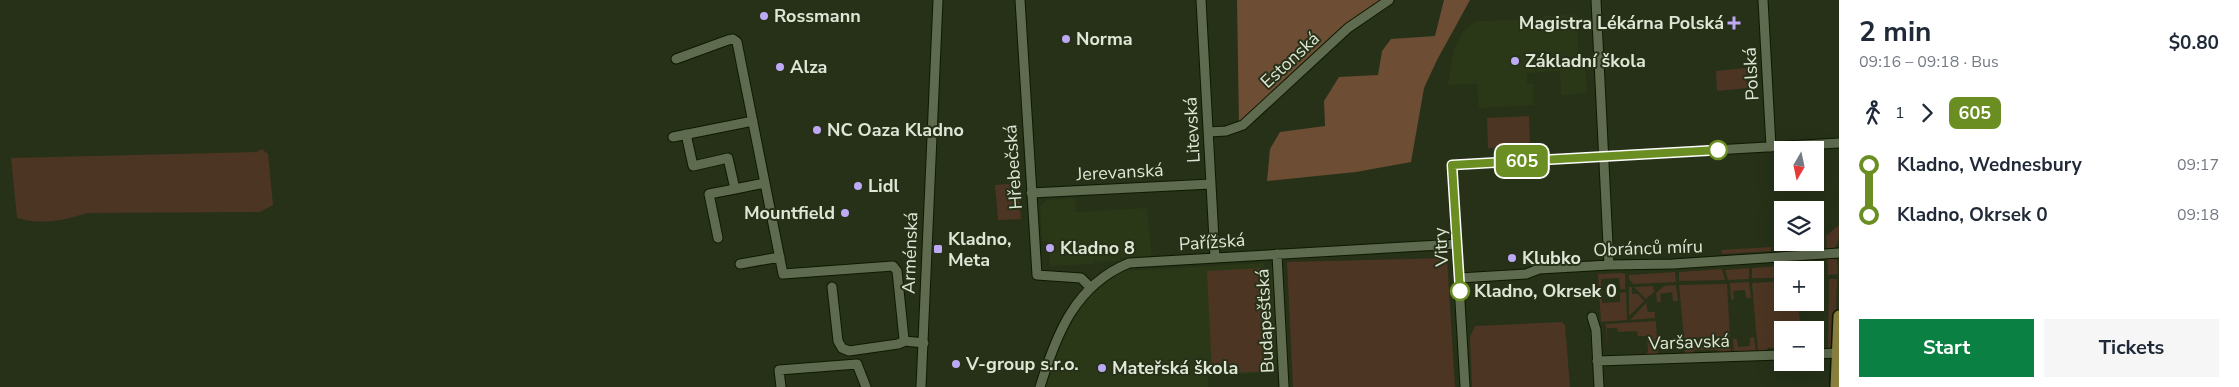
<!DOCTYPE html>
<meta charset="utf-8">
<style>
:root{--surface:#fff;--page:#f6f6f7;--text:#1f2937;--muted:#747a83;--accent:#0b8043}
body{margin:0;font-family:"Nunito Sans",sans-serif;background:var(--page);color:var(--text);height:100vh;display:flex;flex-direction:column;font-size:19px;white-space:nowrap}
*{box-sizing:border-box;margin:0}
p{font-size:16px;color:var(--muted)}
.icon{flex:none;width:28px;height:28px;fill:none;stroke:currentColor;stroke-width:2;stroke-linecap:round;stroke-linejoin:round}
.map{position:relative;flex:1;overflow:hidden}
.panel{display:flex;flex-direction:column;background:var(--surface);width:400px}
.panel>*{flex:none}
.badge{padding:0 10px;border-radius:8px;font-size:18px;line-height:32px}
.needle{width:32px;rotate:189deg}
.buttons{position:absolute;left:1774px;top:141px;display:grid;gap:10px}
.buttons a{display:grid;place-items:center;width:50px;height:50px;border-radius:0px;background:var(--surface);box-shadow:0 5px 20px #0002;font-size:25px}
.map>.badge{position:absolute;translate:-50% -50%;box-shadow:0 0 0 2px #fff}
.legs{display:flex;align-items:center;gap:8px;height:55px;padding:0 20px;font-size:16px}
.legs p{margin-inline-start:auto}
.summary{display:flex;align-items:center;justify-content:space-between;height:85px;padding:0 20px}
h1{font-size:28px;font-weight:700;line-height:38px}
.button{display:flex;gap:10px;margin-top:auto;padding:10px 20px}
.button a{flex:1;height:58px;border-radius:0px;background:var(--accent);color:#fff;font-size:20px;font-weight:700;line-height:58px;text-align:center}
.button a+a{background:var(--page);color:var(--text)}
ul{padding:0 20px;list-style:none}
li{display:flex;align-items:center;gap:18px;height:50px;font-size:19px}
li i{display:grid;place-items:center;width:8px;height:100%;margin:0 6px;background:currentColor}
li i::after{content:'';width:12px;height:12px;margin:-6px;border:4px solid;border-radius:50%;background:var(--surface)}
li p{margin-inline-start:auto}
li:first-child i{background:linear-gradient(#0000 50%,currentColor 0)}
li:last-child i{background:linear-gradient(currentColor 50%,#0000 0)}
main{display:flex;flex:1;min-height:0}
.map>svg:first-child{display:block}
.built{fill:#2b3817}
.green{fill:#4c3522}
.forest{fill:#6d4e34}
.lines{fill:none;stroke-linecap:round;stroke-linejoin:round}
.minor-casing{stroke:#0f1902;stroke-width:11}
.major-casing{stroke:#0f1902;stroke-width:14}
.minor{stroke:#5e6b4f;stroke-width:9}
.major{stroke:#8a813f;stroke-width:11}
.line-1-casing{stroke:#fff;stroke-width:11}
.line-1{stroke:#6b8e23;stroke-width:8}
.poi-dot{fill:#bea9f5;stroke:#263118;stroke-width:2}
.stop-1-dot{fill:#fff;stroke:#6b8e23;stroke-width:2.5}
.labels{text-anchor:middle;stroke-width:4;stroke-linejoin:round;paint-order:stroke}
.poi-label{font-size:18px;font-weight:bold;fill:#dfe6d6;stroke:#263118;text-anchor:start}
.street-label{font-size:18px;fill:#dfe6d6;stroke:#263118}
.stop-label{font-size:18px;font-weight:bold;fill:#dfe6d6;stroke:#263118;text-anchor:start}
</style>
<main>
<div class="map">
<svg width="1839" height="387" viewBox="0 0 1839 387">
<rect width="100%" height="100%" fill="#263118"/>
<path class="built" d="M1577,14L1579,64L1568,65L1569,70L1585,69L1587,93L1561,95L1560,71L1527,73V84H1533V105L1479,108L1477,84L1448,85L1454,49L1463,32L1470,25L1478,21L1543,19V16Z
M1075,198L1076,212L1147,208L1152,257L1120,258V261L1094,262V264L1050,266L1048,241H1042L1040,206L1047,200Z
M1264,263L1265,268L1274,267L1279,367L1272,368V372L1208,376V387H1044L1062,335L1083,304L1103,281L1121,271Z"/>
<path class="green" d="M1746,68L1747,88L1717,91L1716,71Z
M1529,116L1530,146L1488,148L1487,118Z
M262,149L268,154L273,205L260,212L87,213C63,221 41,225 17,218L11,158L257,152Z
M1018,183L1021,219L998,220L995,185Z
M1839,226C1839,241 1839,248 1827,252L1826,236L1836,227Z
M1815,239H1823V248L1793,249V243L1815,242Z
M1771,247V251L1722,254L1721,250Z
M1827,256L1837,260L1838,274L1828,275Z
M1447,258L1455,387H1293L1287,262Z
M1823,264L1824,276H1815V270H1796V265Z
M1792,265L1794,270H1782V278H1752V268Z
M1263,268L1268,371L1212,374L1207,271Z
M1749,268V279L1728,280L1725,270Z
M1722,269L1725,280L1679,281V272Z
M1675,272L1676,282L1633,284L1629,279V275Z
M1622,273L1625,274V289H1620L1619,278L1601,279L1602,303L1620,302V293L1626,292L1627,320L1601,322L1598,274Z
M1829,279H1837L1835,338L1833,344L1828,349Z
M1782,281V302L1798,303L1801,330H1782V347L1768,348L1764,353H1758L1752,283Z
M1749,282L1751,298H1746L1745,290L1733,291L1734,299L1731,300L1730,283Z
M1727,284L1730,337L1684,338L1679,285Z
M1676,285L1678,301H1673L1672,292L1660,294L1661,302H1657L1656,293L1664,286Z
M1653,286L1654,292L1646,299L1634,287Z
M1629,287H1632V294H1638L1644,301L1629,316Z
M1646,303L1648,312H1655V318L1630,320Z
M1656,321L1658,356H1654V354L1643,356L1648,352L1647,336H1638L1637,331L1618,332L1617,328H1607V350L1606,324Z
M1562,322L1565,325L1570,387H1472L1470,337L1475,326Z
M1754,337L1756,353L1734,354L1733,339H1737L1738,347L1750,346V338Z
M1730,339L1731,354L1724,352L1722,354L1717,350H1695L1691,355H1685L1684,340Z"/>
<path class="forest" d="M1237,0H1384L1239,125Z
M1444,0H1470L1437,60L1424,88L1411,162L1356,172L1267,181L1270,149L1280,132L1325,126L1324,101L1339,77L1378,75L1382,51L1391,39L1435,36Z"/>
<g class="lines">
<g class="minor-casing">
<path id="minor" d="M1020,0L1037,275L1081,278L1090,287
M1201,0L1215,258
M1596,0L1609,265
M1763,0L1771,147
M676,59L728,40L733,39L737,42L783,274L893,266L897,271L904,339L905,341L924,343
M1208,132L1226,131L1243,125L1348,28L1389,0
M686,134L693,166L728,158L735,189L765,183
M673,137L753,121
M1031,193L1211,184
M718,238L709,194L735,189
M1277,254L1284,387
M740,264L780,257
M1459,278L1526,274L1539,269L1609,265L1673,264L1839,253
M832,287L838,341L842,348L849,351L898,344L905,341
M1592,317L1596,330L1599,387
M1815,354L1837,353
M1597,361L1782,355
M781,387L779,370L857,364L866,387
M921,387L938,0
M1040,387C1056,335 1075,285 1129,263L1457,244
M1465,387L1452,165L1839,143"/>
</g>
<g class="major-casing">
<path id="major" d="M1836,387L1839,316"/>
</g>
<use href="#minor" class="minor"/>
<use href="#major" class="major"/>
</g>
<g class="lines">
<g class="line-1-casing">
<path id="line-1" d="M1460,291L1452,165L1718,150"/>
</g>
<use href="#line-1" class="line-1"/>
</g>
<g class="poi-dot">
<circle cx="764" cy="16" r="5"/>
<path d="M1731.5 15.5h5v5h5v5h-5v5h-5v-5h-5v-5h5z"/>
<circle cx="1066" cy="39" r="5"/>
<circle cx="1515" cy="61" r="5"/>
<circle cx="780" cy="67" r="5"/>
<circle cx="817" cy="130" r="5"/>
<circle cx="858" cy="186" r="5"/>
<circle cx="845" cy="213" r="5"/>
<circle cx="1050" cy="248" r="5"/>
<rect x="933" y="244" width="10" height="10" rx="2.5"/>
<circle cx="1512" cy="258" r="5"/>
<circle cx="956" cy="364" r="5"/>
<circle cx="1102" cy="368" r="5"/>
</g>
<g class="stop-1-dot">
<circle cx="1718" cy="150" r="9"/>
<circle cx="1460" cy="291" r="9"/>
</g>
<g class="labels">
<g class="poi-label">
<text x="774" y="22">Rossmann</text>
<text x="1724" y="29" text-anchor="end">Magistra Lékárna Polská</text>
<text x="1076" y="45">Norma</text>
<text x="1525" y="67">Základní škola</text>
<text x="790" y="73">Alza</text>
<text x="827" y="136">NC Oaza Kladno</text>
<text x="868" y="192">Lidl</text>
<text x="835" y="219" text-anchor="end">Mountfield</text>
<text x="948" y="245">Kladno,<tspan x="948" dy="21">Meta</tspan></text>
<text x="1060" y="254">Kladno 8</text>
<text x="1522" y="264">Klubko</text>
<text x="966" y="370">V-group s.r.o.</text>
<text x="1112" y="374">Mateřská škola</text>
</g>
<g class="street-label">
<text transform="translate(1290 60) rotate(-43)" y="6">Estonská</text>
<text transform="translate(1751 74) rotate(-93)" y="6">Polská</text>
<text transform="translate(1192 130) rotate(-93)" y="6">Litevská</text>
<text transform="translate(1013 167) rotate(-94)" y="6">Hřebečská</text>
<text transform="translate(1120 172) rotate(-3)" y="6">Jerevanská</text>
<text transform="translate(1212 242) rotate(-4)" y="6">Pařížská</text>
<text transform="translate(1441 247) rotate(-94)" y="6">Vitry</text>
<text transform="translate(1648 248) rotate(-2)" y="6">Obránců míru</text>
<text transform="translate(910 253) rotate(-88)" y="6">Arménská</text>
<text transform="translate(1265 321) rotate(-93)" y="6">Budapešťská</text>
<text transform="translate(1689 342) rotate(-2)" y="6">Varšavská</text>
</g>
<g class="stop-label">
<text x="1474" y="297">Kladno, Okrsek 0</text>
</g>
</g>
</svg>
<div class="buttons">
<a><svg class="needle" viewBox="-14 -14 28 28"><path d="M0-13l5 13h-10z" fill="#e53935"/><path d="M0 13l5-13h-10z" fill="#747a83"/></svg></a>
<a><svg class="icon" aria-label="layers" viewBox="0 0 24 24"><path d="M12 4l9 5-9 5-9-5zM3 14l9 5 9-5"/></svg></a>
<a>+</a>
<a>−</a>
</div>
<b class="badge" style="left:1522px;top:161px;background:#6b8e23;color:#fff">605</b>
</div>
<section class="panel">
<div class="summary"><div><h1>2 min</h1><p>09:16 – 09:18 · Bus</p></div><b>$0.80</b></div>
<div class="legs"><svg class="icon" aria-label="walk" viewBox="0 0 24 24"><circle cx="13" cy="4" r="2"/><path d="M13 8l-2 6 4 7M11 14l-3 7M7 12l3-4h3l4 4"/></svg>1<svg class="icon" aria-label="forward" viewBox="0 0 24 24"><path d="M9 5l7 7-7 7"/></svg><b class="badge" style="background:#6b8e23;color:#fff">605</b></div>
<ul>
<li><i style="color:#6b8e23"></i><b>Kladno, Wednesbury</b><p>09:17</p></li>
<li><i style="color:#6b8e23"></i><b>Kladno, Okrsek 0</b><p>09:18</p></li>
</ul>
<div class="button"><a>Start</a><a>Tickets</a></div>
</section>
</main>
